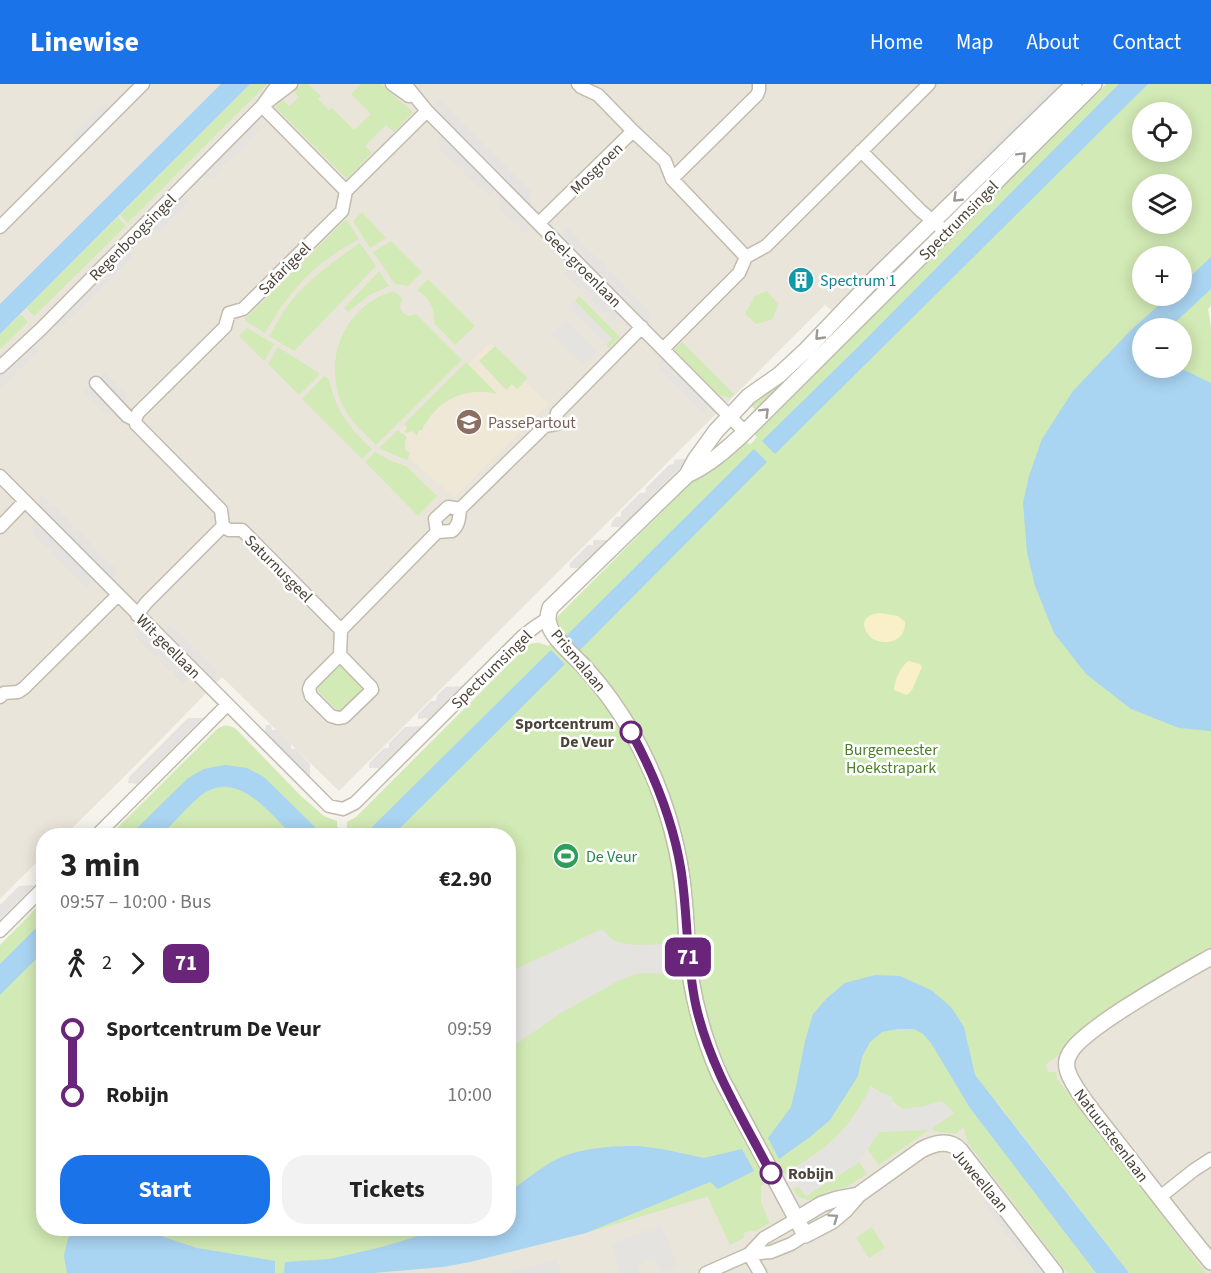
<!DOCTYPE html>
<meta charset="utf-8">
<style>
:root{--surface:#fff;--page:#f2f2f2;--text:#222;--muted:#767676;--accent:#1a73e8}
body{margin:0;font-family:"Source Sans 3",sans-serif;background:var(--page);color:var(--text);height:100vh;display:flex;flex-direction:column;font-size:22px;white-space:nowrap}
*{box-sizing:border-box;margin:0}
p{font-size:20px;color:var(--muted)}
.icon{flex:none;width:33px;height:33px;fill:none;stroke:currentColor;stroke-width:2;stroke-linecap:round;stroke-linejoin:round}
.map{position:relative;flex:1;overflow:hidden}
.details{position:absolute;left:36px;top:744px;width:480px;height:408px;display:flex;flex-direction:column;background:var(--surface);border-radius:24px;box-shadow:0 3px 15px #0003}
.details>*{flex:none}
.badge{padding:0 12px;border-radius:9px;font-size:21px;line-height:39px}
.fabs{position:absolute;left:1132px;top:18px;display:grid;gap:12px}
.fabs a{display:grid;place-items:center;width:60px;height:60px;border-radius:50%;background:var(--surface);box-shadow:0 3px 15px #0003;font-size:30px}
.map>.badge{position:absolute;translate:-50% -50%;box-shadow:0 0 0 3px #fff}
.legs{display:flex;align-items:center;gap:9px;height:66px;padding:0 24px;font-size:20px}
.legs p{margin-inline-start:auto}
.headline{display:flex;align-items:center;justify-content:space-between;height:102px;padding:0 24px}
h1{font-size:33px;font-weight:700;line-height:45px}
.button{display:flex;gap:12px;margin-top:auto;padding:12px 24px}
.button a{flex:1;height:69px;border-radius:24px;background:var(--accent);color:#fff;font-size:24px;font-weight:700;line-height:69px;text-align:center}
.button a+a{background:var(--page);color:var(--text)}
ul{padding:0 24px;list-style:none}
li{display:flex;align-items:center;gap:21px;height:66px;font-size:22px}
li i{display:grid;place-items:center;width:9px;height:100%;margin:0 8px;background:currentColor}
li i::after{content:'';width:15px;height:15px;margin:-8px;border:4px solid;border-radius:50%;background:var(--surface)}
li p{margin-inline-start:auto}
li:first-child i{background:linear-gradient(#0000 50%,currentColor 0)}
li:last-child i{background:linear-gradient(currentColor 50%,#0000 0)}
header{display:flex;align-items:center;gap:36px;box-sizing:border-box;height:84px;padding:0 30px;background:var(--accent);color:#fff}
header strong{font-size:28px}
nav{display:flex;gap:33px;margin-inline-start:auto;font-size:21px}
.map>svg:first-child{display:block}
.residential{fill:#eae5da}
.education{fill:#efe8d6}
.green{fill:#d2eab5;fill-rule:evenodd}
.sand{fill:#f9efc9}
.parking{fill:#e5e3e0}
.water{fill:#a9d4f2}
.lines{fill:none;stroke-linecap:round;stroke-linejoin:round}
.minor-casing{stroke:#c2bbae;stroke-width:15}
.tertiary-casing{stroke:#c2bbae;stroke-width:18}
.minor{stroke:#fff;stroke-width:12}
.tertiary{stroke:#fff;stroke-width:15}
.oneway{stroke:#9c9892}
.line-1-casing{stroke:#fff;stroke-width:14}
.line-1{stroke:#68257a;stroke-width:9}
.stop-1-dot{fill:#fff;stroke:#68257a;stroke-width:3}
.labels{text-anchor:middle;stroke-width:5;stroke-linejoin:round;paint-order:stroke}
.street-label{font-size:16px;fill:#4b4439;stroke:#fff}
.culture-label{font-size:16px;fill:#0d838f;stroke:#fff;text-anchor:start}
.education-label{font-size:16px;fill:#785e54;stroke:#fff;text-anchor:start}
.stop-label{font-size:16px;font-weight:bold;fill:#4b4439;stroke:#fff;text-anchor:end}
.park-label{font-size:16px;fill:#4a7f2a;stroke:#fff}
.leisure-label{font-size:16px;fill:#27864d;stroke:#fff;text-anchor:start}
</style>
<header>
<strong>Linewise</strong>
<nav><a>Home</a><a>Map</a><a>About</a><a>Contact</a></nav>
</header>
<div class="map">
<svg width="1211" height="1189" viewBox="0 0 1211 1189">
<rect width="100%" height="100%" fill="#f6f3ec"/>
<path class="residential" d="M0,0H1082L848,239L825,221L339,707L222,593L124,693L65,751L44,752L43,772L0,815Z
M1211,839V1189H356L470,1178L586,1149L745,1079L901,927Z"/>
<path class="education" d="M489,260L495,262L528,294L526,297L548,320L454,413L389,356Z"/>
<path class="green" d="M250,0H267L128,139L120,131Z
M302,0H308L321,12L318,15L329,26L332,24L354,46L371,30L351,10L361,0H381L413,28L394,48L386,41L365,62L372,69L347,95L275,23L283,16L289,22L299,13L294,7Z
M1106,0H1211V222L1208,225L1211,244V864L1111,932L1045,981L1049,988H1056L1057,995L1206,1189H1129L996,1017L977,1032L1096,1189H1067L967,1058L964,1043L955,1050L934,1047L871,1002C850,1045 830,1063 789,1087L793,1096L790,1097L785,1089L761,1102V1119L770,1139L754,1148L752,1146L744,1149V1154L730,1161L708,1114L709,1112L586,1149L470,1178L356,1189H0V861L43,817L44,1144H508V752L110,751L216,646C223,640 230,640 237,646L301,712L324,732L337,737V743L347,747V738L356,733L528,561C535,557 542,559 548,562L561,549L555,540L558,532L693,397L724,377L745,356L750,361L757,353L753,349ZM1143,28H1182V68H1143ZM1143,100H1182V140H1143ZM1143,172H1182V212H1143ZM1143,244H1182V284H1143Z
M362,128L386,154L370,164L353,137Z
M118,133L126,142L34,232L26,224Z
M346,135L359,155C349,161 339,166 330,173C302,193 282,219 265,249L244,236Z
M924,154L920,166L757,328L749,319Z
M391,157L422,188L408,202L395,200L373,168Z
M360,159L376,182L294,267L269,252C275,243 280,233 286,224C303,199 335,176 360,159Z
M379,187L389,202L368,212L348,228L344,224Z
M428,195L475,242L455,261L434,239C435,225 430,214 417,206Z
M394,207L403,215C397,223 401,230 410,232L416,230L462,276L376,361C365,350 353,340 345,326C320,280 343,221 394,207Z
M767,207L778,220L773,235L756,240L745,230L755,212Z
M579,212L620,253L609,264L606,261L612,255L575,217Z
M21,230L28,238L0,266V250Z
M247,244L274,260L264,277L239,252Z
M682,258L734,310L730,314L719,311L674,265Z
M495,262L528,294L517,305L512,300L506,306L479,277Z
M278,263L320,290L299,311L268,280Z
M466,278L497,310C465,302 436,317 422,346H419L417,352L412,347L406,349L405,347L407,344L404,340Z
M324,292L329,295C336,327 348,343 372,365L362,375L302,315Z
M398,346L402,350L403,349L407,354L405,358V365L410,369L407,376L394,371L379,364Z
M375,368L391,377L406,382L437,412L418,432L365,378Z
M339,582L344,584L361,600C363,612 351,621 341,627L337,626L317,606L319,600L336,583Z
M907,1046H929L879,1081L867,1065L878,1048Z
M859,1078L867,1090L847,1103L829,1107L816,1114L808,1116L798,1113L793,1105L799,1102L806,1112Z
M872,1143L885,1164L869,1174L856,1154Z"/>
<path class="sand" d="M880,529L898,532L905,538C906,555 890,562 875,556C872,555 870,553 868,550C859,537 867,530 880,529Z
M908,577L920,580L922,583L912,606L907,611L894,606C895,595 900,584 908,577Z"/>
<path class="parking" d="M1054,0H1067L959,108L950,107V102Z
M440,15L459,35V39L464,40L483,59V63L488,64L507,83V88H512L531,107V122L434,24L435,16Z
M105,18L110,23L77,57L71,52Z
M252,41L260,42V47L250,57H246V61L227,80H222V85L213,94H198Z
M439,49L493,104L492,112H487V108L483,107L463,88V83H458L439,64Z
M499,110L530,140L528,149L523,148L519,144V139H514L500,125Z
M178,113L187,114L188,119L159,148H144Z
M564,145H569L578,154V159L583,160L607,183V188H612L631,208V212L636,213L650,227L649,241L564,155Z
M124,167L126,169L133,168V173L123,184H118V188L96,210H92V214L71,235H66V240H51Z
M566,177L620,231L618,232L619,239H614L609,235V230H604L585,210V205H580L565,191Z
M575,217L612,255L606,261L568,223Z
M566,236L597,268L583,282L551,250Z
M30,261L38,263V267L22,284H17V289L0,305V291Z
M659,270L709,320L707,328H702L683,309V304H678L659,285Z
M104,288L128,312L108,332L84,308Z
M690,374L621,444L620,443H611L612,438L616,433H621V428L640,409H645L646,404L669,381L674,380V376Z
M39,411L44,412L49,417V421L54,422L73,441V446H78L101,470L102,475H106L116,484V499L37,420L39,419Z
M33,435L90,493L89,503L85,502L52,469V464L46,463L33,450Z
M593,456H609L579,485L578,484H570V479L588,461H593Z
M135,538L188,591L186,599H181L174,592V587L168,586L160,577L159,572H154L135,552Z
M168,542H173V547H178L192,561V566H197L212,581V585L216,586V600L167,550Z
M462,602L428,636L427,634L418,635V630L431,617H436L437,611L446,603Z
M188,634H203L137,700L128,699L129,693Z
M266,641H271L272,646H277L291,660V665H296L310,680V695L265,649Z
M422,642L378,685V684H369V679L384,664H389V659L405,643Z
M35,801L0,836V821L19,802Z
M602,845L613,856L623,859L634,861L668,860L670,890L640,889L618,897L561,929L509,965V888Z
M870,1004L892,1013L893,1026L920,1023L942,1017L954,1029L929,1046L879,1048L859,1078L806,1112L793,1096L789,1087L816,1071L835,1055L854,1034Z
M987,1110L1048,1189H1036L984,1121Z
M661,1141L679,1183L662,1189L655,1174L638,1181L640,1189H620L611,1160Z
M557,1175L561,1189H505Z"/>
<path class="water" d="M221,0H250L0,250V220Z
M1119,0H1148L775,370L762,357L860,261Z
M1211,173V205L1169,244H1143V284H1180L1211,299V647L1179,644L1131,625L1086,590L1054,549L1035,502L1027,468L1023,419L1029,392L1042,355L1073,307L1129,248L1169,212H1182V200Z
M754,365L767,378L579,567L565,553Z
M551,566L565,580L393,751H357L370,745Z
M225,681L247,684L264,693L319,747L328,751H292C269,729 237,683 200,712C186,724 174,739 161,751H130L188,694L204,685Z
M43,837V868L0,911V880Z
M875,891L900,892L931,906L951,923L964,943L975,991L1129,1189H1096L970,1024L931,959L923,950L914,945H898L882,948L870,958L862,973L858,992L830,1036L810,1053L779,1075L768,1054L791,1023L797,998L805,957L813,930L827,914L845,899Z
M638,1062L662,1065L704,1074L742,1065L754,1087L718,1105L710,1098L586,1149L470,1178L443,1183L373,1189H284L285,1178L330,1175L352,1170L382,1163L418,1152L437,1145L508,1144L509,1108C526,1096 544,1080 564,1072C588,1063 613,1062 638,1062Z
M79,1144L140,1145L197,1164L275,1177V1189H67L64,1172L68,1154Z"/>
<g class="lines">
<g class="minor-casing">
<path id="minor" d="M278,0L262,22L291,0
M392,0L409,12
M405,0L427,27L745,348
M578,0L581,3L598,11L633,47
M861,67L921,127L946,148
M672,95L757,11L759,6V0
M539,139L633,47L665,77L672,95L746,173
M0,143L143,0
M663,265L739,189L746,173L766,162L929,0
M0,283L41,245L262,22L346,107
M96,299L127,332L135,336L136,340L221,426L223,442
M135,336L138,329L225,243L229,229L243,225L342,127L346,107L427,27
M0,392L329,722L343,725L355,719L522,553L536,542L547,535
M0,443L25,417
M437,448L435,435L448,423L460,425
M137,531L146,519L223,442L229,446H242L341,546
M340,571L371,603L372,606L344,633L338,634L331,632L311,612L309,605L311,600L340,571L341,546L437,448L452,447C459,441 459,435 460,425L545,342L556,340L557,329L642,243
M0,613L4,609L18,608L24,604L118,511
M96,752L227,621
M0,847L44,803
M1160,1113L1194,1086L1211,1075
M749,1170L764,1154L797,1135
M749,1170L760,1189
M706,1189L749,1170L771,1168L791,1160L805,1151"/>
</g>
<g class="tertiary-casing">
<path id="tertiary" d="M687,391C709,381 727,365 745,348L1094,0
M1211,873C1183,889 1079,946 1069,971C1066,976 1066,982 1068,988C1074,1006 1100,1036 1112,1052C1145,1094 1177,1137 1211,1178
M797,1135L822,1120L837,1115L858,1111
M1055,1189L960,1066C949,1055 934,1059 921,1066L858,1111L845,1126L832,1137L805,1151L720,992C706,961 697,929 691,896C686,869 687,841 684,814C680,768 668,724 649,682C633,647 612,614 587,586C578,575 560,561 553,549C547,540 547,533 550,524L687,391L695,376L716,347L749,312L779,291L806,266L876,193L1074,0"/>
</g>
<use href="#minor" class="minor"/>
<use href="#tertiary" class="tertiary"/>
</g>
<defs><path id="oneway-chevron" d="M-2-3.5L2.5 0L-2 3.5" fill="none" stroke-width="1.6" stroke-linecap="round" stroke-linejoin="round" transform="scale(1.5)"/></defs>
<g class="oneway">
<use href="#oneway-chevron" transform="translate(1022 72) rotate(-45)"/>
<use href="#oneway-chevron" transform="translate(957 114) rotate(136)"/>
<use href="#oneway-chevron" transform="translate(819 252) rotate(134)"/>
<use href="#oneway-chevron" transform="translate(765 328) rotate(-45)"/>
<use href="#oneway-chevron" transform="translate(834 1134) rotate(-35)"/>
</g>
<g class="lines">
<g class="line-1-casing">
<path id="line-1" d="M631,648C655,692 673,737 681,786C688,831 686,877 696,922C710,983 743,1035 771,1089"/>
</g>
<use href="#line-1" class="line-1"/>
</g>
<defs>
<g id="building-disc" transform="scale(1.35)"><circle r="9.5" fill="#0f9aa8" stroke="#fff"/><path d="M-4-6H4V6H1V3H-1V6H-4ZM-2.5-4.3h1.7v1.8h-1.7ZM.8-4.3h1.7v1.8H.8ZM-2.5-1h1.7V.8h-1.7ZM.8-1h1.7V.8H.8Z" fill="#fff"/></g>
<g id="school-disc" transform="scale(1.35)"><circle r="9.5" fill="#8d6e63" stroke="#fff"/><path d="M0-5L7-2L0 1L-7-2ZM-4 1L0 2.5L4 1V4Q0 6-4 4Z" fill="#fff"/></g>
<g id="stadium-disc" transform="scale(1.35)"><circle r="9.5" fill="#2e9e5b" stroke="#fff"/><path d="M0-5a6.5 5 0 1 0 0 10a6.5 5 0 1 0 0-10ZM-3.5-1.8h7v3.6h-7Z" fill="#fff"/></g>
</defs>
<g fill-rule="evenodd">
<use href="#building-disc" x="801" y="196"/>
<use href="#school-disc" x="469" y="338"/>
<use href="#stadium-disc" x="566" y="772"/>
</g>
<g class="stop-1-dot">
<circle cx="631" cy="648" r="10"/>
<circle cx="771" cy="1089" r="10"/>
</g>
<g class="labels">
<g class="street-label">
<text transform="translate(596 84) rotate(-44)" y="6">Mosgroen</text>
<text transform="translate(958 136) rotate(-45)" y="6">Spectrumsingel</text>
<text transform="translate(132 153) rotate(-45)" y="6">Regenboogsingel</text>
<text transform="translate(284 184) rotate(-45)" y="6">Safarigeel</text>
<text transform="translate(583 184) rotate(45)" y="6">Geel-groenlaan</text>
<text transform="translate(279 484) rotate(45)" y="6">Saturnusgeel</text>
<text transform="translate(169 562) rotate(45)" y="6">Wit-geellaan</text>
<text transform="translate(579 576) rotate(50)" y="6">Prismalaan</text>
<text transform="translate(491 585) rotate(-44)" y="6">Spectrumsingel</text>
<text transform="translate(1112 1051) rotate(53)" y="6">Natuursteenlaan</text>
<text transform="translate(981 1096) rotate(50)" y="6">Juweellaan</text>
</g>
<g class="culture-label">
<text x="820" y="202">Spectrum 1</text>
</g>
<g class="education-label">
<text x="488" y="344">PassePartout</text>
</g>
<g class="stop-label">
<text x="614" y="645">Sportcentrum<tspan x="614" dy="18">De Veur</tspan></text>
<text x="788" y="1095" text-anchor="start">Robijn</text>
</g>
<g class="park-label">
<text x="891" y="671">Burgemeester<tspan x="891" dy="18">Hoekstrapark</tspan></text>
</g>
<g class="leisure-label">
<text x="586" y="778">De Veur</text>
</g>
</g>
</svg>
<div class="fabs">
<a><svg class="icon" aria-label="locate" viewBox="0 0 24 24"><circle cx="12" cy="12" r="6"/><path d="M12 2v4M12 18v4M2 12h4M18 12h4"/></svg></a>
<a><svg class="icon" aria-label="layers" viewBox="0 0 24 24"><path d="M12 4l9 5-9 5-9-5zM3 14l9 5 9-5"/></svg></a>
<a>+</a>
<a>−</a>
</div>
<b class="badge" style="left:688px;top:873px;background:#68257a;color:#fff">71</b>
<section class="details">
<div class="headline"><div><h1>3 min</h1><p>09:57 – 10:00 · Bus</p></div><b>€2.90</b></div>
<div class="legs"><svg class="icon" aria-label="walk" viewBox="0 0 24 24"><circle cx="13" cy="4" r="2"/><path d="M13 8l-2 6 4 7M11 14l-3 7M7 12l3-4h3l4 4"/></svg>2<svg class="icon" aria-label="forward" viewBox="0 0 24 24"><path d="M9 5l7 7-7 7"/></svg><b class="badge" style="background:#68257a;color:#fff">71</b></div>
<ul>
<li><i style="color:#68257a"></i><b>Sportcentrum De Veur</b><p>09:59</p></li>
<li><i style="color:#68257a"></i><b>Robijn</b><p>10:00</p></li>
</ul>
<div class="button"><a>Start</a><a>Tickets</a></div>
</section>
</div>
